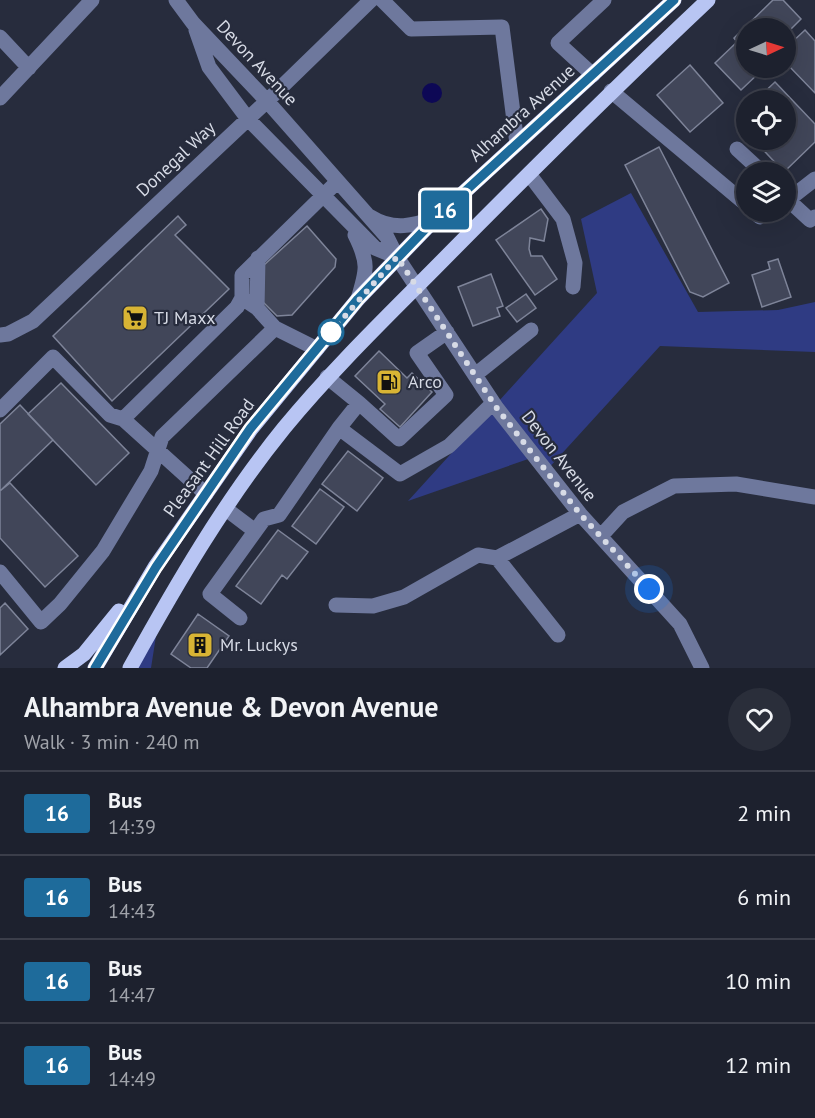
<!DOCTYPE html>
<meta charset="utf-8">
<style>
:root{--surface:#1d212e;--page:#2a2e3a;--text:#f1f3f6;--muted:#a0a3aa;--line:#3b3e4a}
body{margin:0;font-family:"PT Sans",sans-serif;background:var(--page);color:var(--text);height:100vh;display:flex;flex-direction:column;font-size:22px;white-space:nowrap}
*{box-sizing:border-box;margin:0}
p{font-size:20px;color:var(--muted)}
.icon{flex:none;width:33px;height:33px;fill:none;stroke:currentColor;stroke-width:2;stroke-linecap:round;stroke-linejoin:round}
.map{position:relative;height:668px;overflow:hidden}
.panel{display:flex;flex-direction:column;background:var(--surface);flex:1}
.panel>*{flex:none}
.badge{padding:0 12px;border-radius:4px;font-size:21px;line-height:39px}
.needle{width:39px;rotate:86deg}
.controls{position:absolute;left:736px;top:18px;display:grid;gap:12px}
.controls a{display:grid;place-items:center;width:60px;height:60px;border-radius:50%;background:var(--surface);box-shadow:0 6px 24px #0002,0 0 0 2px var(--line);font-size:30px}
.you{position:absolute;width:30px;height:30px;margin:-15px;border:4px solid #fff;border-radius:50%;background:#1a73e8;box-shadow:0 0 0 9px #1a73e833}
.map>.badge{position:absolute;translate:-50% -50%;box-shadow:0 0 0 3px #fff}
.round{display:grid;place-items:center;flex:none;width:63px;height:63px;border-radius:32px;background:var(--page)}
.overview{display:flex;align-items:center;justify-content:space-between;height:102px;padding:0 24px}
h1{font-size:28px;font-weight:700;line-height:45px}
ul{padding:0;list-style:none}
li{display:flex;align-items:center;gap:18px;height:84px;padding:0 24px;border-top:2px solid var(--line)}
li div{flex:1}
li b{display:block;font-size:22px}
li em{font-style:normal}
li .badge{min-width:66px;font-weight:700;text-align:center}
.map>svg:first-child{display:block}
.green{fill:#2f3b83}
.water{fill:#0d0855}
.building{fill:#414659;stroke:#7e8499;stroke-width:1.5}
.lines{fill:none;stroke-linecap:round;stroke-linejoin:round}
.minor{stroke:#6e789d;stroke-width:15}
.major{stroke:#b8c5f3;stroke-width:15}
.line-casing{stroke:#fff;stroke-width:14}
.line{stroke:#1e6b9b;stroke-width:9}
.walk{stroke:#d7dbe6;stroke-width:6;stroke-dasharray:0 10.8}
.stop-dot{fill:#fff;stroke:#1e6b9b;stroke-width:3}
.labels{text-anchor:middle;stroke-width:4.5;stroke-linejoin:round;paint-order:stroke}
.street-label{font-size:18px;fill:#d7dbe6;stroke:#272c3d}
.poi-label{font-size:18px;fill:#d7dbe6;stroke:#272c3d;text-anchor:start}
</style>
<div class="map">
<svg width="815" height="668" viewBox="0 0 815 668">
<rect width="100%" height="100%" fill="#272c3d"/>
<path class="green" d="M631,193L698,312L778,310L815,302V352L660,346L546,471L534,457L408,501L597,293L581,219Z
M159,617L151,668H130Z"/>
<path class="water" d="M422 93a10 10 0 1 1 20 0a10 10 0 1 1-20 0Z"/>
<path class="building" d="M773,0H783L801,19L786,34V28H747V68L762,70L741,90L715,63L737,42L734,38Z
M805,30L815,41V93L786,63V42L789,45Z
M690,65L723,103L690,132L657,95Z
M775,82L815,124V142L784,172L754,140H786V100H756Z
M659,147L729,283L703,297L690,292L625,165Z
M541,209L548,219L544,241L530,238L529,249L531,256H542L557,279L535,295L496,240Z
M178,216L186,225L175,235L229,289L112,401L53,336Z
M307,226L336,259L335,267L292,315L277,316L263,302L264,265Z
M778,259L791,297L762,307L752,275L770,269L768,262Z
M491,274L503,306L497,308L500,316L473,326L458,287Z
M526,294L536,308L517,322L506,308Z
M379,351L407,378L412,373L432,392L400,427L380,409L385,404L355,376Z
M61,383L129,453L96,485L28,414Z
M20,405L53,440L0,491V424Z
M348,451L383,478L357,511L322,484Z
M10,483L78,556L45,587L0,538V491Z
M320,489L344,507L316,544L292,526Z
M278,530L308,552L287,579L282,575L261,604L236,586Z
M5,603L28,629L0,655V608Z
M198,614L229,636L207,668H191L171,654Z"/>
<g class="lines">
<path class="minor" d="M176,0L193,23L267,101L387,237L397,257L496,407L580,514L680,624L702,668
M382,0L411,29L502,27L517,144
M196,30L209,67L248,119L375,248L397,257
M0,37L29,68
M593,75L558,43L604,0
M611,91L747,205
M0,98L92,0
M737,149L762,172
M529,174L563,219L575,263L573,287
M786,198L810,220L815,217
M788,200L815,179
M754,212L760,217L765,212
M371,217C393,231 414,226 437,217
M355,235C369,263 367,270 358,299
M242,298L257,308L275,328L317,349
M257,308L258,258
M447,332L417,353L446,395L399,439L359,403L339,428L400,474L449,446L493,403
M0,335L8,334L33,321L267,101L371,0
M475,375L531,330
M327,377L359,403
M0,410L53,357L110,415L123,419
M206,494L123,419L237,307L242,298V275L337,182
M226,509L255,531
M601,536L623,512L674,486L736,484L815,497
M0,572L41,622L60,604L103,551L151,471L162,437L275,328
M336,605L373,606L404,597L478,555L497,558
M240,618L210,594L264,519L279,515L339,428
M558,635L497,558L580,514"/>
<path class="major" d="M65,668L84,654L119,611
M95,668L155,567L251,429L358,299L437,217L674,0
M130,668C176,585 224,502 284,428C335,366 393,311 449,254C534,168 620,83 708,0"/>
</g>
<g class="lines">
<g class="line-casing">
<path id="line" d="M95,668L156,567L250,429L358,299L437,217L674,0"/>
</g>
<use href="#line" class="line"/>
<path class="walk" d="M331,332L397,257L496,407L580,514L649,589"/>
</g>
<defs>
<g id="supermarket-square" transform="scale(1.35)"><rect x="-9" y="-9" width="18" height="18" rx="4" fill="#d8b434" stroke="#272c3d"/><path d="M-6-5.5h2.5l.6 2H6L4.5 2H-2.5L-4.4-4H-6ZM-1.5 3.2a1.3 1.3 0 1 0 .1 0ZM3 3.2a1.3 1.3 0 1 0 .1 0Z" fill="#111"/></g>
<g id="fuel-square" transform="scale(1.35)"><rect x="-9" y="-9" width="18" height="18" rx="4" fill="#d8b434" stroke="#272c3d"/><path d="M-5.5-6h7V0h2V4h1.3V-2.5L3-4.5l.8-.8L6-3V5H2.5V1h-1V6h-7ZM-4.2-4.7v3.2H.2V-4.7Z" fill="#111"/></g>
<g id="building-square" transform="scale(1.35)"><rect x="-9" y="-9" width="18" height="18" rx="4" fill="#d8b434" stroke="#272c3d"/><path d="M-4-6H4V6H1V3H-1V6H-4ZM-2.5-4.3h1.7v1.8h-1.7ZM.8-4.3h1.7v1.8H.8ZM-2.5-1h1.7V.8h-1.7ZM.8-1h1.7V.8H.8Z" fill="#111"/></g>
</defs>
<g fill-rule="evenodd">
<use href="#supermarket-square" x="135" y="318"/>
<use href="#fuel-square" x="389" y="382"/>
<use href="#building-square" x="200" y="645"/>
</g>
<circle class="stop-dot" cx="331" cy="332" r="12"/>
<g class="labels">
<g class="street-label">
<text transform="translate(257 63) rotate(47)" y="6">Devon Avenue</text>
<text transform="translate(522 113) rotate(-42)" y="6">Alhambra Avenue</text>
<text transform="translate(176 159) rotate(-43)" y="6">Donegal Way</text>
<text transform="translate(559 456) rotate(52)" y="6">Devon Avenue</text>
<text transform="translate(209 458) rotate(-54)" y="6">Pleasant Hill Road</text>
</g>
<g class="poi-label">
<text x="154" y="324">TJ Maxx</text>
<text x="408" y="388">Arco</text>
<text x="220" y="651">Mr. Luckys</text>
</g>
</g>
</svg>
<div class="controls">
<a><svg class="needle" viewBox="-14 -14 28 28"><path d="M0-13l5 13h-10z" fill="#e53935"/><path d="M0 13l5-13h-10z" fill="#a0a3aa"/></svg></a>
<a><svg class="icon" aria-label="locate" viewBox="0 0 24 24"><circle cx="12" cy="12" r="6"/><path d="M12 2v4M12 18v4M2 12h4M18 12h4"/></svg></a>
<a><svg class="icon" aria-label="layers" viewBox="0 0 24 24"><path d="M12 4l9 5-9 5-9-5zM3 14l9 5 9-5"/></svg></a>
</div>
<div class="you" style="left:649px;top:589px"></div>
<b class="badge" style="left:445px;top:210px;background:#1e6b9b;color:#fff">16</b>
</div>
<section class="panel">
<div class="overview"><div><h1>Alhambra Avenue &amp; Devon Avenue</h1><p>Walk · 3 min · 240 m</p></div><a class="round"><svg class="icon" aria-label="heart" viewBox="0 0 24 24"><path d="M12 20l-8-8c-3-5 5-10 8-4 3-6 11-1 8 4z"/></svg></a></div>
<ul>
<li><span class="badge" style="background:#1e6b9b;color:#fff">16</span><div><b>Bus</b><p>14:39</p></div><em>2 min</em></li>
<li><span class="badge" style="background:#1e6b9b;color:#fff">16</span><div><b>Bus</b><p>14:43</p></div><em>6 min</em></li>
<li><span class="badge" style="background:#1e6b9b;color:#fff">16</span><div><b>Bus</b><p>14:47</p></div><em>10 min</em></li>
<li><span class="badge" style="background:#1e6b9b;color:#fff">16</span><div><b>Bus</b><p>14:49</p></div><em>12 min</em></li>
</ul>
</section>
